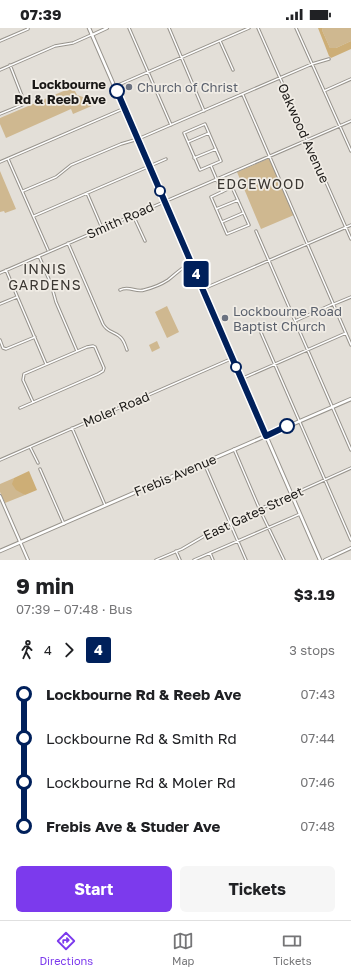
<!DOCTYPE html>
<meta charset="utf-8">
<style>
:root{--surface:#fff;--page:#f6f6f6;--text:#202124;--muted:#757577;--line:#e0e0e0;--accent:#7c3aed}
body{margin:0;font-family:"Golos Text",sans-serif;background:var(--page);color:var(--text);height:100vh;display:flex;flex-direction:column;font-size:15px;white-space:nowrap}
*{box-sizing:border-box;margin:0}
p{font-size:13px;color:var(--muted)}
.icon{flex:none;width:22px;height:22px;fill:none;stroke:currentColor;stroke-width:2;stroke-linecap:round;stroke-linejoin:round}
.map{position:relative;height:532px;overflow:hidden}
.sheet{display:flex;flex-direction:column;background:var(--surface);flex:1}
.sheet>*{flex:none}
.badge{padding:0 8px;border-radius:3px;font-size:14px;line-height:26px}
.map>.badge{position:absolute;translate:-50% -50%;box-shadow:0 0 0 2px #fff}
.legs{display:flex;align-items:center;gap:6px;height:44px;padding:0 16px;font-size:13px}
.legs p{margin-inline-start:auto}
.summary{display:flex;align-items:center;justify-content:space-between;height:68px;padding:0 16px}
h1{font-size:22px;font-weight:700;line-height:30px}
.button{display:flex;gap:8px;margin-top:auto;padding:8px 16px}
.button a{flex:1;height:46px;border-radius:6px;background:var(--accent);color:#fff;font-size:16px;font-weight:700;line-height:46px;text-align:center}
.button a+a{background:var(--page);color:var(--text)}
ul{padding:0 16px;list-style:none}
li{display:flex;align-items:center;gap:14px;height:44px;font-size:15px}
li i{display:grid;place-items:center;width:6px;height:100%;margin:0 5px;background:currentColor}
li i::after{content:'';width:10px;height:10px;margin:-5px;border:3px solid;border-radius:50%;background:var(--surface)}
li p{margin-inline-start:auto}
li:first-child i{background:linear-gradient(#0000 50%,currentColor 0)}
li:last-child i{background:linear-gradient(currentColor 50%,#0000 0)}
.status{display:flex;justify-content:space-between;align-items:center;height:28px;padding:0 20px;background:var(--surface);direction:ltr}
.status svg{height:11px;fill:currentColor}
.dock{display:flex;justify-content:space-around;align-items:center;height:56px;border-top:1px solid var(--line);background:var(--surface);font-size:11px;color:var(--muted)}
.dock a{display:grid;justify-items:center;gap:2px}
.dock .active{color:var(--accent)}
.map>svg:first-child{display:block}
.green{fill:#cfb890}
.forest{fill:#cdae76}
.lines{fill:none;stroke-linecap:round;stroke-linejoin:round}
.minor-casing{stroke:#98948d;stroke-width:3.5}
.tertiary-casing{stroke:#98948d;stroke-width:4}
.secondary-casing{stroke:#98948d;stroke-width:4.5}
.minor{stroke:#fff;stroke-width:1.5}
.tertiary{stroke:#fff;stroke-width:2}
.secondary{stroke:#fff;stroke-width:2.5}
.line-1-casing{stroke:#fff;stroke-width:9}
.line-1{stroke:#00205b;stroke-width:6}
.worship-dot{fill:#6b7280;stroke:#f0ece5;stroke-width:1.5}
.stop-1-dot{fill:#fff;stroke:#00205b;stroke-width:2}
.labels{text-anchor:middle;stroke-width:3.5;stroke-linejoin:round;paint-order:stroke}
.stop-label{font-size:13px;font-weight:bold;fill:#1a1816;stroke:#f0ece5;text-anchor:end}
.worship-label{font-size:13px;fill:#5b616d;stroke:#f0ece5;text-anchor:start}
.street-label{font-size:13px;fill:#1a1816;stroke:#f0ece5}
.neighbourhood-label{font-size:14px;letter-spacing:1px;fill:#3b3732;stroke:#f0ece5}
</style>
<div class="status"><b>07:39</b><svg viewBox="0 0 49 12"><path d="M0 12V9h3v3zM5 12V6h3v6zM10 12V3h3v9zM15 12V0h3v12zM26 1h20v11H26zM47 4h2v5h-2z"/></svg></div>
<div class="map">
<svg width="351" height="532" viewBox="0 0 351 532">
<rect width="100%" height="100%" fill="#e3dfd8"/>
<path class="green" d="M323,0H351V13L336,20H330L322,2Z
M73,59L77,67L92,72L94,77L73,86L71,81L6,110L0,96V90Z
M270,130L294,187L261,201L237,144Z
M0,143L16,181L5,185L4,183L0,184Z
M167,278L179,304L167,310L155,284Z
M157,313L160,320L152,324L149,317Z
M14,450L13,456L25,467L5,475L0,464V456Z"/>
<path class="forest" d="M318,0H323L322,2L330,20H336L351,13V21L331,30L329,28Z
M29,443L37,462L25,467L16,462L12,456L14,450Z"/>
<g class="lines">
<g class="minor-casing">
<path id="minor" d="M129,0L171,97
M169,0L204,83
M258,0L351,211
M296,0L351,123
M0,13L28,1V0
M220,13L233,42
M0,42L55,18L73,15L91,7
M116,58L249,0
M324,63L351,51
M243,67L351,317
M0,86L22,77L24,73L10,37
M205,96L221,133L200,142L184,105Z
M188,114L209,105
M194,130L216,121
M8,131L48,222
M0,134L125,80
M211,138L222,164
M232,159L249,197L227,206L211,169Z
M23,163L56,149L71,137L121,116L138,111L312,36L329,31
M87,165L102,200
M216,181L238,172
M133,187L145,213
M34,188L166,131
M222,194L243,185
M256,203L351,422
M68,215L103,296C107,304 113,303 119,308C124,311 125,317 127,322
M39,228L51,256L56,274L77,323
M6,242L46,336
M0,245L351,93
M203,261L351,197
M120,262C129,257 136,265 144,262C152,260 162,256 168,252C176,246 182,239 191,235
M0,276L17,269
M334,276L351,269
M295,293L333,276
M259,300L351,512
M0,312L3,320L6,321L35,309
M241,351L346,305
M20,380L98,346L103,343L104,340L95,319L93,318L87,319L24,346L23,352L33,374
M72,400L105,477
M30,419L38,435
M234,421L260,482L284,532
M0,432L233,330
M204,435L246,532
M40,441L64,496
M176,523L180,532
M210,525L213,532
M156,532L182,521L218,500L351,440
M194,532L300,486"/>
</g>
<g class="tertiary-casing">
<path id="tertiary" d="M92,7L107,0
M0,468L28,532
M325,532L351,520"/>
</g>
<g class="secondary-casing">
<path id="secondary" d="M89,0L320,532
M0,523L351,371"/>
</g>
<use href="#minor" class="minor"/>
<use href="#tertiary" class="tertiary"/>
<use href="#secondary" class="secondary"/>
</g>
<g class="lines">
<g class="line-1-casing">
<path id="line-1" d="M117,63L266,408L287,398"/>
</g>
<use href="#line-1" class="line-1"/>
</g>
<g class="worship-dot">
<circle cx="129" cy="59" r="4"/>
<circle cx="225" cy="290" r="4"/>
</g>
<g class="stop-1-dot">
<circle cx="117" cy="63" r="7"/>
<circle cx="160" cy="163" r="5"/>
<circle cx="236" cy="339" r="5"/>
<circle cx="287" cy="398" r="7"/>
</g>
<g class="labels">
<g class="stop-label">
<text x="106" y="61">Lockbourne<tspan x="106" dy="15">Rd &amp; Reeb Ave</tspan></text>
</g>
<g class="worship-label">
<text x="137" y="64">Church of Christ</text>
<text x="233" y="288">Lockbourne Road<tspan x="233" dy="15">Baptist Church</tspan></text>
</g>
<g class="street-label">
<text transform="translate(304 105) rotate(66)" y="5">Oakwood Avenue</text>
<text transform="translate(120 192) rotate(-24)" y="5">Smith Road</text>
<text transform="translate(116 381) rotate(-23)" y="5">Moler Road</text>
<text transform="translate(175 447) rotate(-23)" y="5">Frebis Avenue</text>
<text transform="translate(253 485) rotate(-25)" y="5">East Gates Street</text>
</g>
<g class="neighbourhood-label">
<text x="261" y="161">EDGEWOOD</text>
<text x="45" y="246">INNIS<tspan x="45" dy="16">GARDENS</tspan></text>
</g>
</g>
</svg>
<b class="badge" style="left:196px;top:246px;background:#00205b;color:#fff">4</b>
</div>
<section class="sheet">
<div class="summary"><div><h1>9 min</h1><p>07:39 – 07:48 · Bus</p></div><b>$3.19</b></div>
<div class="legs"><svg class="icon" aria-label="walk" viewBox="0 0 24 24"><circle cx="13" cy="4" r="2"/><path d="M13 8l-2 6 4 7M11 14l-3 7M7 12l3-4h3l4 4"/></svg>4<svg class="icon" aria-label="forward" viewBox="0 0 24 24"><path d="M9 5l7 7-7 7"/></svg><b class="badge" style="background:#00205b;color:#fff">4</b><p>3 stops</p></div>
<ul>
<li><i style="color:#00205b"></i><b>Lockbourne Rd &amp; Reeb Ave</b><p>07:43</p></li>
<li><i style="color:#00205b"></i><span>Lockbourne Rd &amp; Smith Rd</span><p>07:44</p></li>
<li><i style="color:#00205b"></i><span>Lockbourne Rd &amp; Moler Rd</span><p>07:46</p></li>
<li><i style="color:#00205b"></i><b>Frebis Ave &amp; Studer Ave</b><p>07:48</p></li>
</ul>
<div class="button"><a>Start</a><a>Tickets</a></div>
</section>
<nav class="dock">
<a class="active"><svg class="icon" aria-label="directions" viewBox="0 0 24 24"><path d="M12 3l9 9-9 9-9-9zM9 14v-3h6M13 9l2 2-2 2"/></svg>Directions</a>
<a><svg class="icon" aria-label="map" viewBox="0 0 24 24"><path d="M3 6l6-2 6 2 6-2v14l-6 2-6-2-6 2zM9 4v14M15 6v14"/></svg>Map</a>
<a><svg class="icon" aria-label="tickets" viewBox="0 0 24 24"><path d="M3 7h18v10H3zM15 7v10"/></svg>Tickets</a>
</nav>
